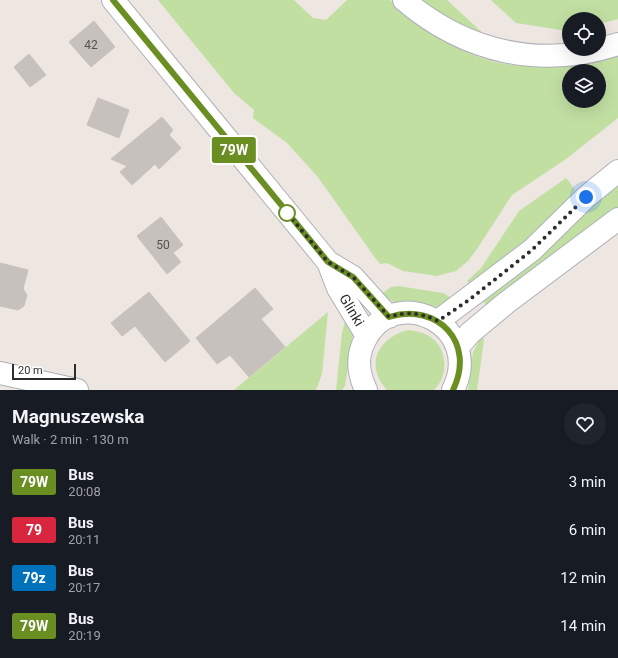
<!DOCTYPE html>
<meta charset="utf-8">
<style>
:root{--surface:#171b24;--page:#20242c;--text:#f1f3f6;--muted:#9ea1a6}
body{margin:0;font-family:Roboto,sans-serif;background:var(--page);color:var(--text);height:100vh;display:flex;flex-direction:column;font-size:15px;white-space:nowrap}
*{box-sizing:border-box;margin:0}
p{font-size:13px;color:var(--muted)}
.icon{flex:none;width:22px;height:22px;fill:none;stroke:currentColor;stroke-width:2;stroke-linecap:round;stroke-linejoin:round}
.map{position:relative;height:390px;overflow:hidden}
.sheet{display:flex;flex-direction:column;background:var(--surface);flex:1}
.sheet>*{flex:none}
.badge{padding:0 8px;border-radius:3px;font-size:14px;line-height:26px}
.fabs{position:absolute;left:562px;top:12px;display:grid;gap:8px}
.fabs a{display:grid;place-items:center;width:44px;height:44px;border-radius:50%;background:var(--surface);box-shadow:0 4px 16px #0002;font-size:20px}
.scale{position:absolute;left:12px;bottom:10px;width:64px;box-sizing:border-box;padding-left:4px;border:2px solid #2d2d2d;border-top:0;font-size:11px;line-height:14px;white-space:nowrap;color:#2d2d2d;-webkit-text-stroke:3px #fff;paint-order:stroke}
.you{position:absolute;width:20px;height:20px;margin:-10px;border:3px solid #fff;border-radius:50%;background:#1a73e8;box-shadow:0 0 0 6px #1a73e833}
.map>.badge{position:absolute;translate:-50% -50%;box-shadow:0 0 0 2px #fff}
.round{display:grid;place-items:center;flex:none;width:42px;height:42px;border-radius:21px;background:var(--page)}
.headline{display:flex;align-items:center;justify-content:space-between;height:68px;padding:0 12px}
h1{font-size:19px;font-weight:700;line-height:30px}
ul{padding:0;list-style:none}
li{display:flex;align-items:center;gap:12px;height:48px;padding:0 12px}
li div{flex:1}
li b{display:block;font-size:15px}
li em{font-style:normal}
li .badge{min-width:44px;font-weight:700;text-align:center}
.map>svg:first-child{display:block}
.green{fill:#c2dfa2;fill-rule:evenodd}
.building{fill:#c6c1bc;stroke:#c9c1ba}
.lines{fill:none;stroke-linecap:round;stroke-linejoin:round}
.street-casing{stroke:#adb1b8;stroke-width:24}
.secondary-casing{stroke:#adb1b8;stroke-width:24}
.street{stroke:#fff;stroke-width:22}
.secondary{stroke:#fff;stroke-width:22}
.line-casing{stroke:#fff;stroke-width:9}
.line{stroke:#6b8e23;stroke-width:6}
.walk{stroke:#2d2d2d;stroke-width:4;stroke-dasharray:0 7.2}
.stop-dot{fill:#fff;stroke:#6b8e23;stroke-width:2}
.labels{text-anchor:middle;stroke-width:4;stroke-linejoin:round;paint-order:stroke}
.number-label{font-size:12px;fill:#535251}
.street-label{font-size:14px;fill:#2d2d2d;stroke:#fff}
</style>
<div class="map">
<svg width="618" height="390" viewBox="0 0 618 390">
<rect width="100%" height="100%" fill="#ede6e1"/>
<path class="green" d="M158,0H294L313,18L326,20L347,0H390C426,32 479,69 530,65C560,63 589,58 618,54V118L566,159L512,195L477,249L468,261L456,271L437,276L403,271L387,263L380,264L376,259L317,176L287,143L253,118L254,110L234,93ZM569,71H599V101H569Z
M419,0H447L488,38L475,33Z
M491,0H618V19L599,24V19H569V30L567,31L516,23Z
M566,178L575,189L562,210L473,288L467,281L481,268L519,211Z
M618,184V211L488,307L483,301Z
M398,286L443,293L452,298L438,307L394,302L380,295L391,287Z
M328,312L322,374L316,390H234Z
M345,321L352,329L353,335L345,386L342,390H336L342,333Z
M408,330C416,331 422,332 429,336C448,347 449,376 434,390H387C364,365 378,338 408,330Z
M482,335L484,340L477,390H468L473,352Z"/>
<path class="building" d="M94,21L115,47L91,67L69,42Z
M29,54L46,75L30,87L14,67Z
M98,98L129,110L119,138L87,125Z
M162,117L173,130L169,135L181,148L159,169L155,164L132,185L120,172L127,166L111,159Z
M161,217L183,245L173,253L181,262L167,274L137,236Z
M0,263L28,270L23,289L27,295L24,306L18,310L0,306Z
M255,288L273,309L261,319L285,347L249,377L230,355L217,364L196,338Z
M149,292L190,341L165,362L135,326L122,336L111,323Z"/>
<g class="lines">
<g class="street-casing">
<path id="street" d="M404,0C465,52 541,70 618,44
M0,373L77,390"/>
</g>
<g class="secondary-casing">
<path id="secondary" d="M113,0L328,262L353,277L389,317
M328,262L338,288L367,336
M438,321L532,250L586,197L618,171
M458,347L470,333L506,303L618,219
M366,390C358,373 356,357 365,340C395,281 485,326 453,390"/>
</g>
<use href="#street" class="street"/>
<use href="#secondary" class="secondary"/>
</g>
<g class="lines">
<g class="line-casing">
<path id="line" d="M113,0L328,262L353,277L389,317C438,302 476,343 453,390"/>
</g>
<use href="#line" class="line"/>
<path class="walk" d="M287,213L283,208L328,262L353,277L389,317C408,311 421,313 438,321L469,300L532,250L586,197"/>
</g>
<circle class="stop-dot" cx="287" cy="213" r="8"/>
<g class="labels">
<g class="number-label">
<text x="91" y="49">42</text>
<text x="163" y="249">50</text>
</g>
<g class="street-label">
<text transform="translate(352 310) rotate(59)" y="5">Glinki</text>
</g>
</g>
</svg>
<div class="fabs">
<a><svg class="icon" aria-label="locate" viewBox="0 0 24 24"><circle cx="12" cy="12" r="6"/><path d="M12 2v4M12 18v4M2 12h4M18 12h4"/></svg></a>
<a><svg class="icon" aria-label="layers" viewBox="0 0 24 24"><path d="M12 4l9 5-9 5-9-5zM3 14l9 5 9-5"/></svg></a>
</div>
<div class="scale">20 m</div>
<div class="you" style="left:586px;top:197px"></div>
<b class="badge" style="left:234px;top:150px;background:#6b8e23;color:#fff">79W</b>
</div>
<section class="sheet">
<div class="headline"><div><h1>Magnuszewska</h1><p>Walk · 2 min · 130 m</p></div><a class="round"><svg class="icon" aria-label="heart" viewBox="0 0 24 24"><path d="M12 20l-8-8c-3-5 5-10 8-4 3-6 11-1 8 4z"/></svg></a></div>
<ul>
<li><span class="badge" style="background:#6b8e23;color:#fff">79W</span><div><b>Bus</b><p>20:08</p></div><em>3 min</em></li>
<li><span class="badge" style="background:#d7263d;color:#fff">79</span><div><b>Bus</b><p>20:11</p></div><em>6 min</em></li>
<li><span class="badge" style="background:#0072bc;color:#fff">79z</span><div><b>Bus</b><p>20:17</p></div><em>12 min</em></li>
<li><span class="badge" style="background:#6b8e23;color:#fff">79W</span><div><b>Bus</b><p>20:19</p></div><em>14 min</em></li>
</ul>
</section>
